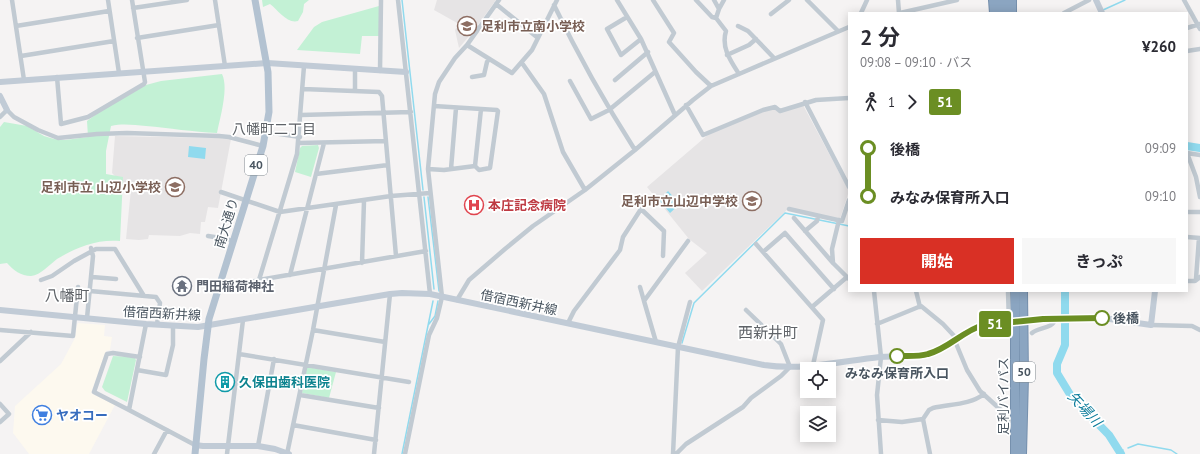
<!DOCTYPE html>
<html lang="ja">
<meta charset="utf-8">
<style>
:root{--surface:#fff;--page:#f7f7f7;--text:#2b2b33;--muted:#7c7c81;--accent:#d93025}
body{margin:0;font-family:"PT Sans","Noto Sans JP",sans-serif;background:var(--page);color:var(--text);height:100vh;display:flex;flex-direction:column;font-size:15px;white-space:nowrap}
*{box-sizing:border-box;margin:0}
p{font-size:13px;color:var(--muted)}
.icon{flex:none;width:22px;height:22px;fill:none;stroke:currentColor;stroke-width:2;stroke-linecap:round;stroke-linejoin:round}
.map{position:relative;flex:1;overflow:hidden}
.panel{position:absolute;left:848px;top:12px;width:340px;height:280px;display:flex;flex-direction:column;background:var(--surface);border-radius:0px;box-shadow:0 2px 10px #0003}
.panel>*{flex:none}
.badge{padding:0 8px;border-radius:3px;font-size:14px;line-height:26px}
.controls{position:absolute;left:800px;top:362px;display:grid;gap:8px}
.controls a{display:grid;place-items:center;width:36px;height:36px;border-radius:0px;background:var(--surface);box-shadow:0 2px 10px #0003;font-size:20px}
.map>.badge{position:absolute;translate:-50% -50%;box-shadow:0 0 0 2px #fff}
.legs{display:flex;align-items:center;gap:6px;height:44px;padding:0 12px;font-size:13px}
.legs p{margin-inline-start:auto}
.headline{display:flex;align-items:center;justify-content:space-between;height:68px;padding:0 12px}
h1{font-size:22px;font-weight:700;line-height:30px}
.button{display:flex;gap:8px;margin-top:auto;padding:8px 12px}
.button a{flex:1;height:46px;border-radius:0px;background:var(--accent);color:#fff;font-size:16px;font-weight:700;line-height:46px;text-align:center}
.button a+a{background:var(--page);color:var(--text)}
ul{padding:0 12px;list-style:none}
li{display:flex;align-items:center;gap:14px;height:48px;font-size:15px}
li i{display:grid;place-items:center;width:6px;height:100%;margin:0 5px;background:currentColor}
li i::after{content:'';width:10px;height:10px;margin:-5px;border:3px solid;border-radius:50%;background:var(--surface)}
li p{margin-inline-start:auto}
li:first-child i{background:linear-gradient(#0000 50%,currentColor 0)}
li:last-child i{background:linear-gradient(currentColor 50%,#0000 0)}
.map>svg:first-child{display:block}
.commercial{fill:#fdf9ef}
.education{fill:#e6e4e5}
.green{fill:#c3f1d5}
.water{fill:#90daee}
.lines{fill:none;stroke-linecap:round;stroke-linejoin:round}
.stream{stroke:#90daee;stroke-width:1.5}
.river{stroke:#90daee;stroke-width:8}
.highway-casing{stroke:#7690ad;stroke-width:10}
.street{stroke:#c1cad2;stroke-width:4.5}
.secondary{stroke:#c1cbd6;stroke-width:6}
.primary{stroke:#b3c2d1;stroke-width:7}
.highway{stroke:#8ba5c1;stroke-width:8}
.line-1-casing{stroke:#fff;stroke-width:9}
.line-1{stroke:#6b8e23;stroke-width:6}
.stop-1-dot{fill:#fff;stroke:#6b8e23;stroke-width:2}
.labels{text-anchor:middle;stroke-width:3.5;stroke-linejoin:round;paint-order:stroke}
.shield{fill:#fff;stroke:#808990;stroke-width:1}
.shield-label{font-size:12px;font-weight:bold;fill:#4a5661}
.education-label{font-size:13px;font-weight:bold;fill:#785e54;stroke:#fff;text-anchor:end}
.health-label{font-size:13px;font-weight:bold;fill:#be3a42;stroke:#fff;text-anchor:start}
.street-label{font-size:13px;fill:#4a5661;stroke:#fff}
.worship-label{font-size:13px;font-weight:bold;fill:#5b616d;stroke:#fff;text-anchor:start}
.stop-label{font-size:13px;font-weight:bold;fill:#4a5661;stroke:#fff;text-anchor:start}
.culture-label{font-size:13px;font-weight:bold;fill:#0d838f;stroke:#fff;text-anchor:start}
.shop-label{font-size:13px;font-weight:bold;fill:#366cbe;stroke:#fff;text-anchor:start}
.neighbourhood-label{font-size:14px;fill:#5f6368;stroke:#fff}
.water-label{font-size:14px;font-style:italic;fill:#0c7c9b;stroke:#fff}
.quarter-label{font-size:15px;fill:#5f6368;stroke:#fff}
</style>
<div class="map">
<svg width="1200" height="454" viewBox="0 0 1200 454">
<rect width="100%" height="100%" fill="#f5f3f3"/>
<path class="commercial" d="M78,323L105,325L104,336L112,337L110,350L106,351L91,393L115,405L89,454H29L13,433L15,406L61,364L75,338L77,325Z"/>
<path class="education" d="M437,0H496L475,29L459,48L455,30L459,24L434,10Z
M803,105L849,191L840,219L789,208L702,291L685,273L707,253L689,239L647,187L710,133L767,110L775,108L780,112Z
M115,136L220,138L231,139L218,208L208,207L205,222H201L200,234L190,233L180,236L149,235L148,239L139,240L126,239L131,189L124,185L112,173Z"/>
<path class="green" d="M262,0H309L304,4L303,12L298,21C287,24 278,10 270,4L263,7Z
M379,6V36H362L360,54L297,50L314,27L322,22Z
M222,74C229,88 220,118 217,133C193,132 169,128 146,126C134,125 123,123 111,126L106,151V174L123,177L120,241C97,239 77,247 57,259C50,264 41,275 31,276C21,276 13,270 7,263L0,264V127L4,122L27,126L44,136L54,139L65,140L88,137L87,121L102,110L146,85L161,81Z
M318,145L319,148L311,177L295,172L300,148L302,146Z
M113,356L134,357L136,360L127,402L105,391L102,387Z
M307,367L336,372L329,398L302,393Z"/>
<path class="water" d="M189,146L206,148L205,159L188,157Z
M668,191L680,204L670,213L659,200Z"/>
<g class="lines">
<path class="stream" d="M402,0L423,190
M1103,10L1125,0
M424,197L434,289
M428,197L439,291
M429,324L435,316L438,301
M682,343L694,303L785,213L849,226
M1128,448L1138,444L1171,450L1177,454
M1120,452L1123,450
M402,454L433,301"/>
<path class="river" d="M1187,146L1200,148
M1065,291V345L1057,364V373L1071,396L1109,435L1121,454"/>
<g class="highway-casing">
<path id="highway" d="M993,0L994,13
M999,0L1000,13
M1006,0V13
M1012,0V13
M1015,291V454
M1022,454L1024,377L1023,291"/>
</g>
<path class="street" d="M12,0L24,80
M108,0L119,73
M215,0L225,66
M398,0L430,294
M617,0L641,39L675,115
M653,0L674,33L669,42L696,72L711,86
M696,0L712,17L716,18
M714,0L719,9L716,18L726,31C721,47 730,60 739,74
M807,0L838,31
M898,0L899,13
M1184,0L1200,29
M496,4L538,38
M554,5C578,55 605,103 635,150
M133,8L187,0
M719,9L724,0
M861,13L867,0
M900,13L957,0
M1064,13L1089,0
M771,14L789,0
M627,17L607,29L621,55L641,39
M16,26L109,11
M738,26L748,31L774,58
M1187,28L1200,24
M137,38L219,25
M467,45L512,73L532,50L557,0
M1187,51L1200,49
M727,55L749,45L756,39
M21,56L114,41
M522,63L544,94L563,152L585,190
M380,71L381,0
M57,77L61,124L88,117L144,84L145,82L132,0
M472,77L484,75L487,62L489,59
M615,80L648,52
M570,81L591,119L609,110L655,72
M303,89L379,92L382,96L396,256
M355,91V69
M805,102L849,187
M686,105L703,135L763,110L775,107L780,111L816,100L849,98
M301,115L411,112
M0,117L7,110L14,117L38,130L58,138L97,134L127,133L219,136L229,137L263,146
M266,132L300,137
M299,143L386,141
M1187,153L1196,177L1200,197
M1187,153L1200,155
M475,166L481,109
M428,169L444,170L475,166L479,170L490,168L498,111L497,110L434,106
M451,169L456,108
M316,174L388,165
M221,192L280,212L391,196L430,193
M789,209L842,221L849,200
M1187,212H1200
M794,218L833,263L849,279
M805,231L817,221L818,216
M208,236L227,239L232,241
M1187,237L1200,238
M756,244L823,320L813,365
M763,252L785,233L834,289
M362,263L364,201
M833,263L832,249L839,220
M290,275L324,143
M92,277L116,279
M1196,279L1199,238
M41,280L52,276L74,261L96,249H115L144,296
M259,280L297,154L304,66
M1187,281H1195L1200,277
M218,287H229L259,280L426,251
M640,287L644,301
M90,291L156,297L160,303L157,324
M874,291L881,357L877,395L881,454
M916,291L920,307
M1008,291L1009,323
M457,300L469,280L505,249L533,226L585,190L635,150L693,100L711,86L739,74L849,27
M812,307L847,277
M87,318L93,256L91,248
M568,323L574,311L620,250L623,237L641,209L664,231L663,256
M146,324L129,410L195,445
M877,324L921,306L943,324L957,339
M1151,325L1192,326L1200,330
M0,330L73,336L78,287
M313,330L385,342
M1032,333C1039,327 1053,329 1055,319
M955,341L967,370L980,391L991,401L1001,410L1005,417L1008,420H1015
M656,342L644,301L688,241
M239,354L409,382
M0,361L31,332
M137,370L166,375L173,345V326
M300,395L379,408
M0,404L9,414L0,422
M129,410L94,392L107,354L113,353L140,357
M923,419L930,454
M878,420L902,422L923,419L929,410L933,408C950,404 970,405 984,394
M293,425L376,440
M258,446L274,359
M154,454L167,430
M227,454L243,320
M287,454L313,330L336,205
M374,454L390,294
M405,454L429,335L437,318L442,297L428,169L435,94L439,82L455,58L467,45L499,0
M673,454L678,347L690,302
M676,454L686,444L743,407L751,398L781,376L790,367L781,344L746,310"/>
<path class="secondary" d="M1096,0L1102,13
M0,82L267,63L406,72
M0,96L7,110
M0,310L146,324L198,327L390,294L402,293L430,294L764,365C803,371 842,361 880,357C896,355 914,359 929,354C949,348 963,331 983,325L1043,319L1103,318L1151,325L1155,291
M195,445L203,446H258L275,449L289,454"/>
<path class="primary" d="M195,454L204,359L209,319L263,146L269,112L268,72L255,0"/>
<use href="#highway" class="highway"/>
</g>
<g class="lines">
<g class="line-1-casing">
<path id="line-1" d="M897,356C907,356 918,357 928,354C948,349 963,331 983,325L1043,319L1102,318"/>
</g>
<use href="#line-1" class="line-1"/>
</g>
<defs>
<g id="school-ring" transform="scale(1)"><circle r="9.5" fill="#fff" stroke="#8d6e63" stroke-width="1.5"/><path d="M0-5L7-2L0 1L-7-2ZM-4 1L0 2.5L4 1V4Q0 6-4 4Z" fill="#8d6e63"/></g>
<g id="hospital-ring" transform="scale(1)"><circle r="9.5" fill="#fff" stroke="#e0444e" stroke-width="1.5"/><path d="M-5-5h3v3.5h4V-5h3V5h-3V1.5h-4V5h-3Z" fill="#e0444e"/></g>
<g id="temple-ring" transform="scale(1)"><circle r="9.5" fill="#fff" stroke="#6b7280" stroke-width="1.5"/><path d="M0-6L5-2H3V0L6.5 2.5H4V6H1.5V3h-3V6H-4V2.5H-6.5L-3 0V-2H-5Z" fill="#6b7280"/></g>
<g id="building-ring" transform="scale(1)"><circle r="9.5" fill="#fff" stroke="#0f9aa8" stroke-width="1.5"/><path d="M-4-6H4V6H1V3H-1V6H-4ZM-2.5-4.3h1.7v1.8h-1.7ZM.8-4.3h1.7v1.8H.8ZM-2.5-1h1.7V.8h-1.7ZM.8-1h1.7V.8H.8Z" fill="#0f9aa8"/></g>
<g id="supermarket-ring" transform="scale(1)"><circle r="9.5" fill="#fff" stroke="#3f7fe0" stroke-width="1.5"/><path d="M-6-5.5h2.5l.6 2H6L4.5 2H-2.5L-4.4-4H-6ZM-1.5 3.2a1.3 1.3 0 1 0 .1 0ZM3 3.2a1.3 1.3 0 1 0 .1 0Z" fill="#3f7fe0"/></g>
</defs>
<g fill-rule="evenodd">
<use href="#school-ring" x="467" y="26"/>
<use href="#school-ring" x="175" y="187"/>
<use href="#school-ring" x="752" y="201"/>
<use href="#hospital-ring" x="474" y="205"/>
<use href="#temple-ring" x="182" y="286"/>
<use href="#building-ring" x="225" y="382"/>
<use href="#supermarket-ring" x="42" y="415"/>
</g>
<g class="stop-1-dot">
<circle cx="1102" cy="318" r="7"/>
<circle cx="897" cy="356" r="7"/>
</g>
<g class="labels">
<g class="shield">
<rect x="245" y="155" width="22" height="20" rx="3"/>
<rect x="1013" y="362" width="22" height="20" rx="3"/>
</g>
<g class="shield-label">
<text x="256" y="169">40</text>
<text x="1024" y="376">50</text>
</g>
<g class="education-label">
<text x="481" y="31" text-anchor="start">足利市立南小学校</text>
<text x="161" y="192">足利市立 山辺小学校</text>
<text x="738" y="206">足利市立山辺中学校</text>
</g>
<g class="health-label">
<text x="488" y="210">本庄記念病院</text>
</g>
<g class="street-label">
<text transform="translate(226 223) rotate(-73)" y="5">南大通り</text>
<text transform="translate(519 302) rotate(12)" y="5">借宿西新井線</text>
<text transform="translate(162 313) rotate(3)" y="5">借宿西新井線</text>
<text transform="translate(1003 396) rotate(-90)" y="5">足利バイパス</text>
</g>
<g class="worship-label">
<text x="196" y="291">門田稲荷神社</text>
</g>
<g class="stop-label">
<text x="1113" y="323">後橋</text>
<text x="897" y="378" text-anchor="middle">みなみ保育所入口</text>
</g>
<g class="culture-label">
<text x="239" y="387">久保田歯科医院</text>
</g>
<g class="shop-label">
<text x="56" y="420">ヤオコー</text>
</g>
<g class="neighbourhood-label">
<text x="274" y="134">八幡町二丁目</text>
</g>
<g class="water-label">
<text transform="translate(1085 409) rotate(47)" y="5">矢場川</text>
</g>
<g class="quarter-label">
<text x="67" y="301">八幡町</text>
<text x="768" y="338">西新井町</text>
</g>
</g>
</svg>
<div class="controls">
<a><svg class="icon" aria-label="locate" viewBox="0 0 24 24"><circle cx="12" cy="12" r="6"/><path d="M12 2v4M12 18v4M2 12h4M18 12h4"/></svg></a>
<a><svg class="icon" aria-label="layers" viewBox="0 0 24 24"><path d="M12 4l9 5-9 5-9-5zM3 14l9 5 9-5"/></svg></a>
</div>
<b class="badge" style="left:995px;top:324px;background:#6b8e23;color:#fff">51</b>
<section class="panel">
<div class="headline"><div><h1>2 分</h1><p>09:08 – 09:10 · バス</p></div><b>¥260</b></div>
<div class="legs"><svg class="icon" aria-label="walk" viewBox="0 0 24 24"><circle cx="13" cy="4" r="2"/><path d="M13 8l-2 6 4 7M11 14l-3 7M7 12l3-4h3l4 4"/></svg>1<svg class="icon" aria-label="forward" viewBox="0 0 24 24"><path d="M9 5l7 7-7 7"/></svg><b class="badge" style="background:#6b8e23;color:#fff">51</b></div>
<ul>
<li><i style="color:#6b8e23"></i><b>後橋</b><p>09:09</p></li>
<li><i style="color:#6b8e23"></i><b>みなみ保育所入口</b><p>09:10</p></li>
</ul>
<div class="button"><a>開始</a><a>きっぷ</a></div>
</section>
</div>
